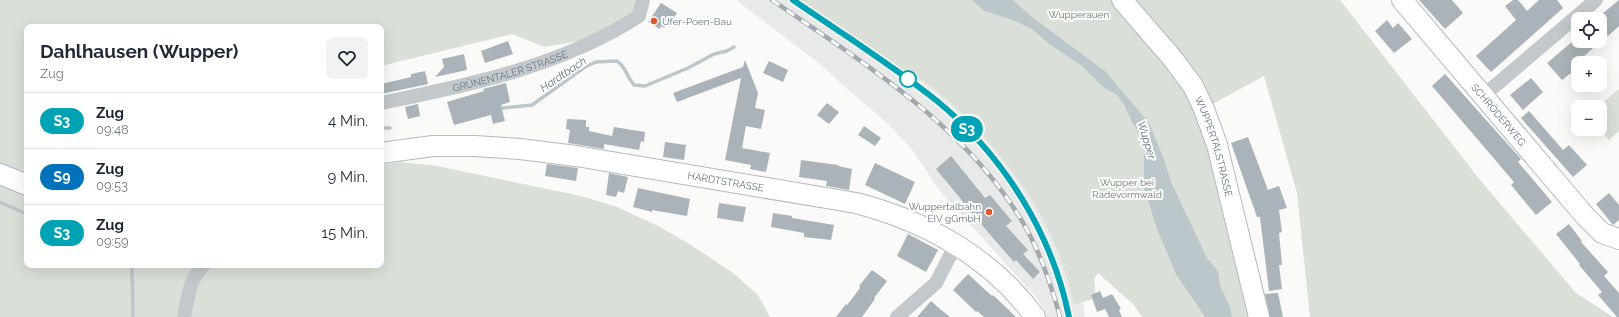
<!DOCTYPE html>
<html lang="de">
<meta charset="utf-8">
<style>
:root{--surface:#fff;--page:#f2f2f3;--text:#1f2937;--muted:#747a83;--line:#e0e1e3}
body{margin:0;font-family:Raleway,sans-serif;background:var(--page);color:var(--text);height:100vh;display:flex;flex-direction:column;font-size:15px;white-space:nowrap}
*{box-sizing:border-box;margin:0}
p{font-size:13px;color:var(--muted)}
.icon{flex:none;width:22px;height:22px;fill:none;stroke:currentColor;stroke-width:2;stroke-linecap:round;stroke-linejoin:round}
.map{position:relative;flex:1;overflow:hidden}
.sheet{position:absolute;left:24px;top:24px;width:360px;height:244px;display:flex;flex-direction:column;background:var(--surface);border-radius:8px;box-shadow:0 4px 16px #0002}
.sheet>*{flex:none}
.badge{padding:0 8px;border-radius:13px;font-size:14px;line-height:26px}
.controls{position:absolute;left:1571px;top:12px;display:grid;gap:8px}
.controls a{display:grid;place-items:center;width:36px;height:36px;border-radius:8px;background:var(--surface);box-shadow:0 4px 16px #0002;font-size:20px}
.map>.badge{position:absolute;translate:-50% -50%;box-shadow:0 0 0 2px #fff}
.round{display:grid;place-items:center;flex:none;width:42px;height:42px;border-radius:8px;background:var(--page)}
.overview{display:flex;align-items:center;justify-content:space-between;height:68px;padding:0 16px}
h1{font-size:19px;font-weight:700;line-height:30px}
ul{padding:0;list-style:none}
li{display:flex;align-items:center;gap:12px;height:56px;padding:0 16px;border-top:1px solid var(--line)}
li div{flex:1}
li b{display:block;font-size:15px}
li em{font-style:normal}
li .badge{min-width:44px;font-weight:700;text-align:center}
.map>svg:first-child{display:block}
.built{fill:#e8e9e9}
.green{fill:#dadfd7}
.water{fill:#bbc7cb}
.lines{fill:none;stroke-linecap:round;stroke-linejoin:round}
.stream{stroke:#bbc7cb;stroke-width:3.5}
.building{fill:#aab3b9}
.secondary-casing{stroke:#b3babf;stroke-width:22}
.minor{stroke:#c3c8cc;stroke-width:14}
.secondary{stroke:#fff;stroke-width:20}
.rail-casing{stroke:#a2aab0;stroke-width:4.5}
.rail{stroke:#fff;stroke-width:3;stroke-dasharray:9;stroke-linecap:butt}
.line-casing{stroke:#fff;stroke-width:9}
.line{stroke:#00a3b4;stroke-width:6}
.poi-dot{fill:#e4572e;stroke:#fff;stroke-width:1.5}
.stop-dot{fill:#fff;stroke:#00a3b4;stroke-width:2}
.labels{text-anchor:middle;stroke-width:4;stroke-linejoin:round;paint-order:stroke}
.park-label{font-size:10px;fill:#687a64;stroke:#fff}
.poi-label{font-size:10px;fill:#657683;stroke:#fff;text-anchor:start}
.street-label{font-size:10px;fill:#657683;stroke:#fff}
.water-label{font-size:11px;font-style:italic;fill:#60757c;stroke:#fff}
</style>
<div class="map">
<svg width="1619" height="317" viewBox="0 0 1619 317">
<rect width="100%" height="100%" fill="#fafaf8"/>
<path class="built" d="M736,0H828L995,127L1080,280L1085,317H1045L1046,313L1036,297L939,190L911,148L888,124L835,78L825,68Z"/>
<path class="green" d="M0,0H641L637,15L591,39L544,47L512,34L381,66V27H27V177L0,167Z
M799,0H1118L1201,110L1253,317H1142L1134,305L1098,273L1094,279L1096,298L1074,305C1060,238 1028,186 983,136C968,119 951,102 933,88C921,79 907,73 894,65C862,44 830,22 799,0Z
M1126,0H1340L1480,180L1576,293L1613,317H1310L1297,193L1264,76L1209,106Z
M1619,89V131L1609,140L1600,129V107H1597Z
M400,162L437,166L581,196L617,207L658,226L691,245L733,273L758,295L770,317H0V182L27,193V265H381V165Z"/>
<path class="water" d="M972,0H1013L1033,18L1105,71L1149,123L1165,162L1171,182L1207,258L1218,271L1220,286L1230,307L1232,317H1205L1176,274L1157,229L1144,188V149L1141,136L1132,122L1125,106L1117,95L1103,87L1082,66L1048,43L1032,29L1013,20L984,11Z"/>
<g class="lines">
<path class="stream" d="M503,108L532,105L585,67L596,62L617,61C626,67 627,77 634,85L645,86L688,68L714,54L727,51L734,47
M381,128H390
M0,202L27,214
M132,265L133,317"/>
</g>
<path class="building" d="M1419,0H1452L1463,13L1445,29Z
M1513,0H1518L1527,11L1539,0H1557L1563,8L1491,72L1476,56L1516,20L1505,6Z
M1619,0V26L1608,36L1600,27V19H1596Z
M661,3L677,13L668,27L666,25L664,28L661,26L660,29L648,22Z
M1387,20L1393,28L1398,23L1412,39L1394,53L1375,31Z
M508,41L513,54L485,63L481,51Z
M1573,41H1601L1574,65L1577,68L1562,80L1547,63Z
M464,54L467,70L435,77L444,67L442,59Z
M745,60L758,93L755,108L765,110L761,129L746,126L742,148L770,153L766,172L750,169L751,165L725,160L741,78L677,102L673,93L743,67Z
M769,61L788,70L783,82L763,73Z
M425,71L428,84L381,94V84L411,77V74Z
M1445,74L1521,159L1518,162L1552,202L1536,215L1511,185L1514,182L1432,86Z
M1531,78L1543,92L1523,110L1510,95Z
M506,83L510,102L501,105L505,121L493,124L491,115L454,125L447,102L484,91L483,89Z
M827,103L839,112L829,124L817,115Z
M418,104L420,116L408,119L405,107Z
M1529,111L1563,150L1569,145L1587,165L1573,177L1521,118Z
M567,119L586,120V127H589V131L612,136L614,127L645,132L644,142L641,141L639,150L604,144V149L568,143L570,130L566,129Z
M864,126L881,138L875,146L858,135Z
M1248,137L1268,190L1279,186L1287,208L1279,210L1282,232L1279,233L1282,265H1279L1282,289L1269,291L1260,217H1257L1231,143Z
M665,142L686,145L684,160L663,157Z
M951,156L985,198L990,195L1012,221L1006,226L1028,250L1023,254L1040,272L1033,279L1016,260L1014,262L992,237L936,169Z
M801,160L838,165V166L852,169L849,190L826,186L827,181L799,177Z
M875,163L915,182L905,204L865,185Z
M547,164L578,168L576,181L545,176Z
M609,173L628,177L624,193L618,191L616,197L606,195Z
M638,188L690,199L687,216L652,210V212L633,207Z
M1609,193L1619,205V220L1613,225L1596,204Z
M719,203L746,207L743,222L717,218Z
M773,213L792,216V218L834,225L831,240L804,237V233L771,227Z
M1569,224L1582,241L1581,242L1608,272L1604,276L1619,293V317H1617L1598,295L1602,292L1579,265L1580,264L1556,234Z
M908,234L938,250L926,272L897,256Z
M872,270L887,281L874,298L875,299L862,317H836L846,304L847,305L854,296L860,288L859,286Z
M968,274L992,296L993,295L1016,317H984L977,311L976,312L953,290Z
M1100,291L1103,298L1112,294L1121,309L1119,310L1122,317H1109L1105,309L1097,312L1091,295Z
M1278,293L1283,317H1270L1265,294Z
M931,301L940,309L950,317H917Z"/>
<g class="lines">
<g class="secondary-casing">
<g id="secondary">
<path id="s2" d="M1122,0L1173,59L1193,86L1204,109L1217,145L1259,317"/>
<path id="s3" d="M1402,0L1585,216L1602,233L1619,239"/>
<path id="s4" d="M381,153L433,146H475L520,149L576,156L856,203C926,221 992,258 1035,317"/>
<path d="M0,174L27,185"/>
</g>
</g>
<g class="minor">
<path d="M1483,96L1596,0"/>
<path id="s1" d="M381,103C470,85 562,66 639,16L643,0"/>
<path d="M184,317C188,299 189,278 204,265"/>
<path d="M897,317L936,283L956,244"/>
</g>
<use href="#secondary" class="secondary"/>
<g class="rail-casing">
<path id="rail" d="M772,0C863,63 964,124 1022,221C1040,251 1051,284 1060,317
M792,0C841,33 891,64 937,101C1004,155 1051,233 1069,317"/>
</g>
<use href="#rail" class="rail"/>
</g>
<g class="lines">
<g class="line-casing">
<path id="line" d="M793,0C841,33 891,64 937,101C1003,155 1052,233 1069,317"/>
</g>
<use href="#line" class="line"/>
</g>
<g class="poi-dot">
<circle cx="654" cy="21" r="4"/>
<circle cx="989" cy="212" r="4"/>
</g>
<circle class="stop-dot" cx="908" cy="79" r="8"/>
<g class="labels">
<g class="park-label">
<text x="1079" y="18">Wupperauen</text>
<text x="1127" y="186">Wupper bei<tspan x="1127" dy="12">Radevormwald</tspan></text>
</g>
<g class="poi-label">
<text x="662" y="25">Ufer-Poen-Bau</text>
<text x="981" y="210" text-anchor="end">Wuppertalbahn<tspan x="981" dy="12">EIV gGmbH</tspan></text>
</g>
<g class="street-label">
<text dy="4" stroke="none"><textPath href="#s1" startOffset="133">GRÜNENTALER STRASSE</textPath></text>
<text dy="4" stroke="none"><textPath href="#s3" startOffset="150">SCHRÖDERWEG</textPath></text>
<text dy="4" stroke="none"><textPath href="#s2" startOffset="176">WUPPERTALSTRASSE</textPath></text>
<text dy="4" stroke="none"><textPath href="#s4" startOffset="348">HARDTSTRASSE</textPath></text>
</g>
<g class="water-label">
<text transform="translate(563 74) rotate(-34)" y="4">Hardtbach</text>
<text transform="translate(1147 140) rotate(73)" y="4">Wupper</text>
</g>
</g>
</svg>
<div class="controls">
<a><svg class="icon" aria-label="locate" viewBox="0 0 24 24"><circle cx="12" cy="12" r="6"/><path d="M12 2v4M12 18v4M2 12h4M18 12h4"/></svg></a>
<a>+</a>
<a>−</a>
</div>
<b class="badge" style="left:967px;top:129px;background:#00a3b4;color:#fff">S3</b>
<section class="sheet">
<div class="overview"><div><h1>Dahlhausen (Wupper)</h1><p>Zug</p></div><a class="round"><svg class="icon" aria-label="heart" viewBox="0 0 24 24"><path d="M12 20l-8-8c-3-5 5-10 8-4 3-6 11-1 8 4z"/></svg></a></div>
<ul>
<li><span class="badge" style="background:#00a3b4;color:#fff">S3</span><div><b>Zug</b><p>09:48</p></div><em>4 Min.</em></li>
<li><span class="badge" style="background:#0072bc;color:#fff">S9</span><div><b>Zug</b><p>09:53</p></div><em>9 Min.</em></li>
<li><span class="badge" style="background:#00a3b4;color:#fff">S3</span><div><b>Zug</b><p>09:59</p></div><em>15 Min.</em></li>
</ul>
</section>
</div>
